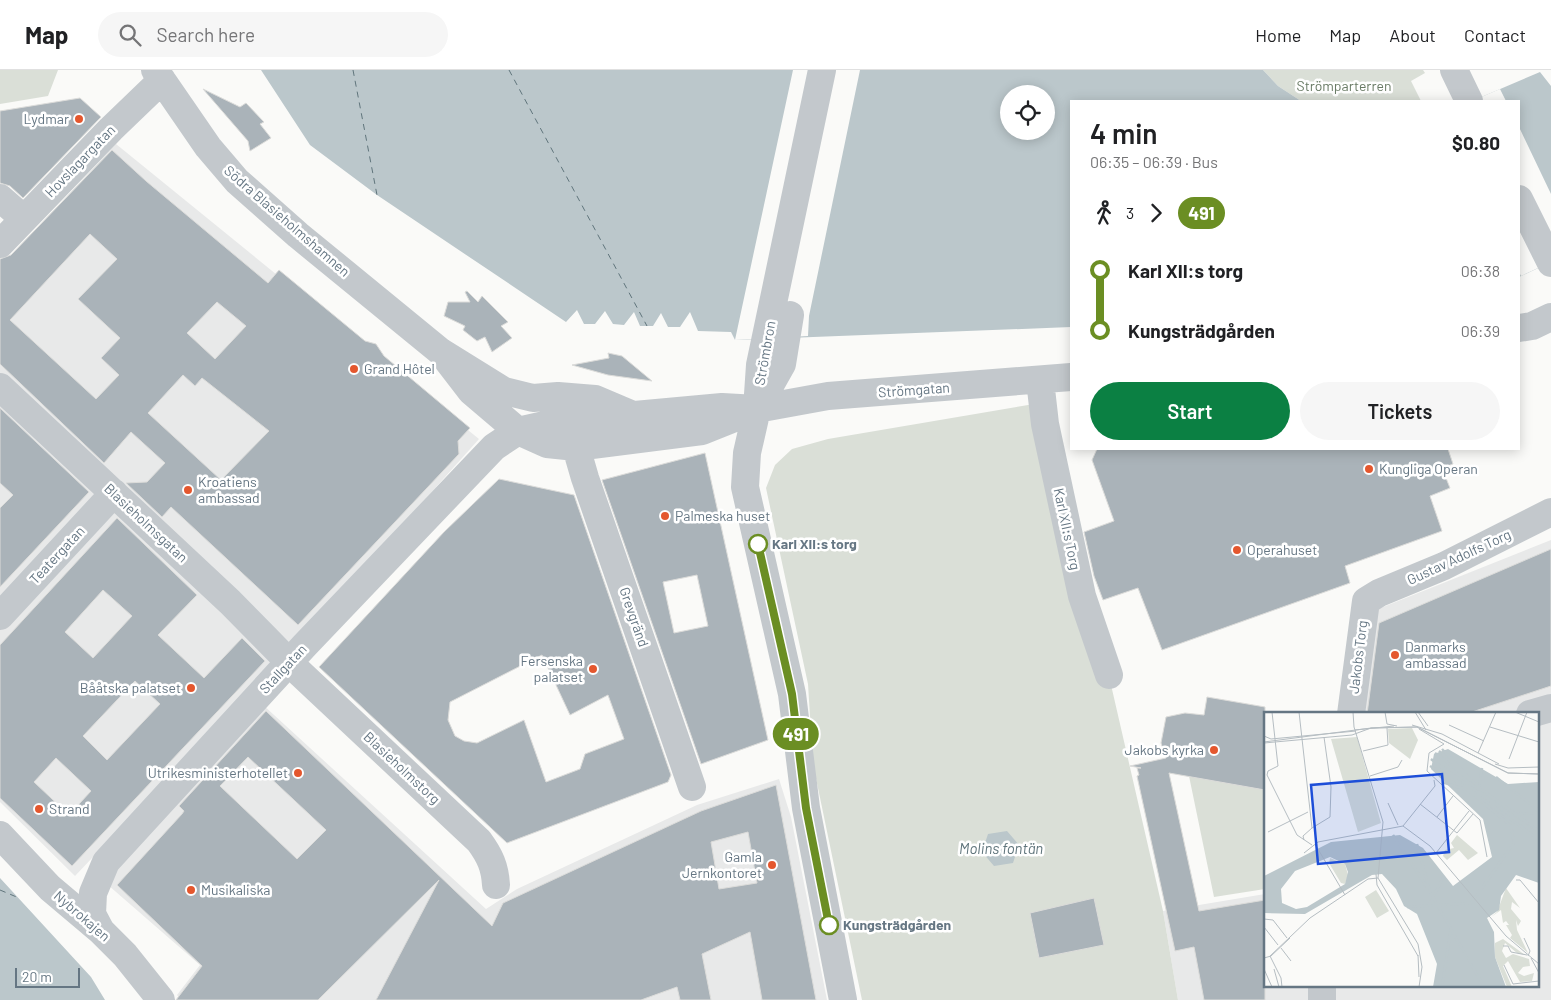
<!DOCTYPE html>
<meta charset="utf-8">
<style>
:root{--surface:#fff;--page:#f6f6f6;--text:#202124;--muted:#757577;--line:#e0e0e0;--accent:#0b8043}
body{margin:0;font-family:Barlow,sans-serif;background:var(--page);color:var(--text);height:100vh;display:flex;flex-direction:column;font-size:19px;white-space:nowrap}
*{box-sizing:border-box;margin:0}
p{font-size:16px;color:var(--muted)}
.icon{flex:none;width:28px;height:28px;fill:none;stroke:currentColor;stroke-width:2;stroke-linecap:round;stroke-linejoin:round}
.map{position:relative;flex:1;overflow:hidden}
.panel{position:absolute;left:1070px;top:30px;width:450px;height:350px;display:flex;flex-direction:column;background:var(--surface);border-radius:0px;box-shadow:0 2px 12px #0003}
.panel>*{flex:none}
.badge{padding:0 10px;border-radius:16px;font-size:18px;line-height:32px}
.controls{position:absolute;left:1000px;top:15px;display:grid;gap:10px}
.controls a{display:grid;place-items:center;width:55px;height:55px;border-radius:50%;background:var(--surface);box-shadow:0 2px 12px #0003;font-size:25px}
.scale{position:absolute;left:15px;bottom:12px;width:65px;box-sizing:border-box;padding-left:5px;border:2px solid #657683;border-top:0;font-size:14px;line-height:18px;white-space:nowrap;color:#657683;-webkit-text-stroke:4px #fff;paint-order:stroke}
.map>.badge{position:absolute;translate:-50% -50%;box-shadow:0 0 0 2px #fff}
.legs{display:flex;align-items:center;gap:8px;height:55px;padding:0 20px;font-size:16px}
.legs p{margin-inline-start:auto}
.overview{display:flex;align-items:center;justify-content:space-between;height:85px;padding:0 20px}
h1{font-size:28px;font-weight:600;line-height:38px}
.cta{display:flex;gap:10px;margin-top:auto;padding:10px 20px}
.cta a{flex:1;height:58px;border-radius:30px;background:var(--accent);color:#fff;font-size:20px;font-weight:600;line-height:58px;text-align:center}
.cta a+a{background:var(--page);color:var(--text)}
ul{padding:0 20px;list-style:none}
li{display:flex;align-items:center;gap:18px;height:60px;font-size:19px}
li i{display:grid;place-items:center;width:8px;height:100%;margin:0 6px;background:currentColor}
li i::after{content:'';width:12px;height:12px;margin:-6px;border:4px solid;border-radius:50%;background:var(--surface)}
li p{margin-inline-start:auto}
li:first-child i{background:linear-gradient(#0000 50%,currentColor 0)}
li:last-child i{background:linear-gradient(currentColor 50%,#0000 0)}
header{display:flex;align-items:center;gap:30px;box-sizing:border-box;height:70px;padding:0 25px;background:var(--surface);border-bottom:1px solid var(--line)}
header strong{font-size:24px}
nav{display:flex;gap:28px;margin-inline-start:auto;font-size:18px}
.search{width:350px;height:45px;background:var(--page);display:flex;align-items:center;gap:12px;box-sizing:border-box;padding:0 18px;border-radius:28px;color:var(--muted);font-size:19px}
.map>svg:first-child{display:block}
.built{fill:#e8e9e9}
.green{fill:#dadfd7}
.water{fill:#bbc7cb;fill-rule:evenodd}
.pier{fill:#fafaf8}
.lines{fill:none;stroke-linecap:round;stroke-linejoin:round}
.ferry{stroke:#60757c;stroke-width:1;stroke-dasharray:6 5;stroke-linecap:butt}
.building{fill:#aab3b9;stroke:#dcdcda;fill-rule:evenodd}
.minor{stroke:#c3c8cc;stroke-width:28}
.line-1-casing{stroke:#fff;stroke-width:11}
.line-1{stroke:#6b8e23;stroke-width:8}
.poi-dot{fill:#e4572e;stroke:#fff;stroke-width:2}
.stop-1-dot{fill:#fff;stroke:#6b8e23;stroke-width:2.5}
.labels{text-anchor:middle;stroke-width:5;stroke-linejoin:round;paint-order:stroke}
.park-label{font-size:14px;fill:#687a64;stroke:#fff}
.poi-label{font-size:14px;fill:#657683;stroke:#fff;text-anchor:start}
.street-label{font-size:14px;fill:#657683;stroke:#fff}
.stop-label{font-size:14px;font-weight:bold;fill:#657683;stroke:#fff;text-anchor:start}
.water-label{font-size:15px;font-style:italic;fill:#60757c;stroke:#fff}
.inset-river{fill:none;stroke:#bbc7cb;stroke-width:2.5}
.inset-road{fill:none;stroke:#b5bdc2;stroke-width:1}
.view{fill:#1d4ed8;fill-opacity:0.15;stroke:#1d4ed8;stroke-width:2.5}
.inset-edge{fill:none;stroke:#657683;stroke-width:2.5}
</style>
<header>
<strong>Map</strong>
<div class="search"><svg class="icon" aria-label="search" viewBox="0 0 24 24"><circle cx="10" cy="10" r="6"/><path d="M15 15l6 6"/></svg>Search here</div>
<nav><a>Home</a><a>Map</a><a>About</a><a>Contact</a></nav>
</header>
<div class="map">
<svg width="1551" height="930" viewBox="0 0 1551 930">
<rect width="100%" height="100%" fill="#fafaf8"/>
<path class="built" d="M116,74L479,369L294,576L0,310V197Z
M0,326L278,592L75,806L0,732Z
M1551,470V930H1178L1163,841L1265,824V916H1537V644H1361L1373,541Z
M262,634L486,839L517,819L697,735L779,709L791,747L827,930H181L177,925L200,895L108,815L116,801Z"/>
<path class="green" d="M0,0H58L48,26L0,34Z
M1263,0H1423L1425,3L1411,11L1421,31H1301L1278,16Z
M1046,332L1163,841L1178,930H862L813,694L808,614L766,418L775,395L792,379L828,369Z
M1189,706L1265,720V819L1214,827Z"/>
<path class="water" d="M261,0H1263L1278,16L1301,31H1071V257L735,270L731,262L698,261L690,242L680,257H668L661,243L653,256H640L634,242L624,255L613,254L605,241L595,254H584L577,240L566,252L377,125L310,75ZM1009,24H1046V61H1009Z
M1540,2L1551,16V192L1519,207V31H1472Z
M1007,761L1019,775L1013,793L994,796L982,782L988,764Z
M0,808L91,907L105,930H0Z"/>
<path class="pier" d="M793,0H860L809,246L808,266L735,270Z
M1500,19L1506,31H1472Z
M1519,57L1551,124V192L1521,206L1519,202Z"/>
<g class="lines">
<path class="ferry" d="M353,0L377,125
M509,0L647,256
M0,820L19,828"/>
</g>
<path class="building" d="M203,19L240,37L246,33L264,52L260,54L271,68L250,81L248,71Z
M80,28L101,47L23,128L10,116L0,113V41Z
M112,80L146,111L268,213L279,200L365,271L376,274L384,286L470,358L458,371L459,384L298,555L171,437L162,447L126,413L147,412L165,393L131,362L104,393L0,294V189L11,185ZM90,164L117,189L78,229L120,268L101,288L119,305L96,329L10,250ZM217,232L246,256L215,289L187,263ZM183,305L195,316L202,308L269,361L221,410L148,343Z
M467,221L478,232L482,226L508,252L501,256L512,268L492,282L485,267L477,271L463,260L465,256L444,246L448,232H470L465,222Z
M608,283L622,286L652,311L608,305L572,295L609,288Z
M0,338L89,422L0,517V438L13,425L0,413Z
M1097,379H1448L1453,394L1442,398L1450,418L1430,426L1442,461L1345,496L1350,513L1162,580L1138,518L1103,530L1094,506L1084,462L1114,451L1092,390Z
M705,383L768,670L701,694L602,410ZM697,505L708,556L674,563L663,512Z
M499,409L574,425L671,705L668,712L507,773L319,597L444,462ZM542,585L570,645L608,625L624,669L585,684L580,699L546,712L524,650L477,673L464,671L455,666L448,650L450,632Z
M117,448L197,525L158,565L204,608L242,568L265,591L72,796L0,728V575ZM103,520L132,546L93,588L65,562ZM135,611L160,634L107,690L83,666ZM56,688L91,721L69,745L34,712Z
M1551,479V616L1466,644H1367L1379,553Z
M1207,627L1265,637V720L1169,703L1199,841L1265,830V930H1204L1194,877L1175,881L1137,706L1139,705L1137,698H1141L1130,696L1166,688L1161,673L1166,647L1185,643L1204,645Z
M266,641L492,856L503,833L701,741L776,715L816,930H762L750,862L702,884L711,930H680L677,917L641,930H376L439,810L318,930H176L202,896L117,815L182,744L184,741L179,736ZM248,687L326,760L297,789L220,716ZM748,762L757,813L719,819L711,772Z
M1094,828L1104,875L1039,888L1030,843Z"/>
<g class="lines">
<path class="minor" d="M155,0L208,77L237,111L298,165L441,282L504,321L533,328L558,326L595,329L628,343
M822,0L760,295L757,339L747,383L745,417L792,624L806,738L843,930
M1454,0L1469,31
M0,128L24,149
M1519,129L1551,193
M0,174L111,59L162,10
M1519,258L1532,256L1551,247
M441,282L471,321L518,361L547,374L576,377L702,361L757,339L828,326L1071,307
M1040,310L1045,354L1082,526L1109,605
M0,317L230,532L300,603L479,771C490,786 495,797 496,815
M760,333L782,294L790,245
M576,377L585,408L692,717
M0,546L114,423
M1351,644L1366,531L1379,523L1444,496L1551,442
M1530,644L1551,638
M0,765L50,818L101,861L125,885L161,930
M101,861L92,844L93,823L106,792L304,576L494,377L518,361L558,352L722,337L757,339
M1322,916V930"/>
</g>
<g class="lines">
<g class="line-1-casing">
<path id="line-1" d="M758,474L792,624L806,738L829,855"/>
</g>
<use href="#line-1" class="line-1"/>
</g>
<g class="poi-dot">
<circle cx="79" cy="49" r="5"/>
<circle cx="354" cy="299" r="5"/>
<circle cx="1369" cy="399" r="5"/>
<circle cx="188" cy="420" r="5"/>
<circle cx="665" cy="446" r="5"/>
<circle cx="1237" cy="480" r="5"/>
<circle cx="1395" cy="585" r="5"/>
<circle cx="593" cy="599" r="5"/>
<circle cx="191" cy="618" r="5"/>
<circle cx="1214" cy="680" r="5"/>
<circle cx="298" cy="703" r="5"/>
<circle cx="39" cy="739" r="5"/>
<circle cx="772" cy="795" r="5"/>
<circle cx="191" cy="820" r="5"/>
</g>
<g class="stop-1-dot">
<circle cx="758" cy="474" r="9"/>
<circle cx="829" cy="855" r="9"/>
</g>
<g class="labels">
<g class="park-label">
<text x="1344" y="21">Strömparterren</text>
</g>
<g class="poi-label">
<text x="69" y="54" text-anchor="end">Lydmar</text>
<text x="364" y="304">Grand Hôtel</text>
<text x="1379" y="404">Kungliga Operan</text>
<text x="198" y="417">Kroatiens<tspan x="198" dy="16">ambassad</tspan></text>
<text x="675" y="451">Palmeska huset</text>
<text x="1247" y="485">Operahuset</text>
<text x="1405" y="582">Danmarks<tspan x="1405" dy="16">ambassad</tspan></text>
<text x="583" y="596" text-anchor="end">Fersenska<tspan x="583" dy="16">palatset</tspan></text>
<text x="181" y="623" text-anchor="end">Bååtska palatset</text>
<text x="1204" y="685" text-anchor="end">Jakobs kyrka</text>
<text x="288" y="708" text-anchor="end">Utrikesministerhotellet</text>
<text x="49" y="744">Strand</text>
<text x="762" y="792" text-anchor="end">Gamla<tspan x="762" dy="16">Jernkontoret</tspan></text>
<text x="201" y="825">Musikaliska</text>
</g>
<g class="street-label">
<text transform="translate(80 91) rotate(-46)" y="5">Hovslagargatan</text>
<text transform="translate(287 151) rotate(41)" y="5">Södra Blasieholmshamnen</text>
<text transform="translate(765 283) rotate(-80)" y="5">Strömbron</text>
<text transform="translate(914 320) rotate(-4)" y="5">Strömgatan</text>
<text transform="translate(146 453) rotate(43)" y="5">Blasieholmsgatan</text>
<text transform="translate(1067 459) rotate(78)" y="5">Karl XII:s Torg</text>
<text transform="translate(57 485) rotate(-47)" y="5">Teatergatan</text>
<text transform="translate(1459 487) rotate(-25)" y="5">Gustav Adolfs Torg</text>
<text transform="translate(634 547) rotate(71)" y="5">Grevgränd</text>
<text transform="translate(1358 587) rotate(-83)" y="5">Jakobs Torg</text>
<text transform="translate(283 599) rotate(-47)" y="5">Stallgatan</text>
<text transform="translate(402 698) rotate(43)" y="5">Blasieholmstorg</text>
<text transform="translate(82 846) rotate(41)" y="5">Nybrokajen</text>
</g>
<g class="stop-label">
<text x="772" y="479">Karl XII:s torg</text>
<text x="843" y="860">Kungsträdgården</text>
</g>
<g class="water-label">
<text x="1001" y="784">Molins fontän</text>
</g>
</g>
<g transform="translate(1264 642)">
<rect width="275" height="275" fill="#fafaf8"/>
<path d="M148,16L154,28L146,47L125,31L124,17ZM93,25L117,111L94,120L67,27ZM193,123L214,141L204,148L195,138L183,148L179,144L181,138L190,136L187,131ZM66,146L81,152L84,163L81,172L77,171L65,151ZM242,176L256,196L248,190L247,197L257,209L254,214L252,208L253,218L264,241L246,226L248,223L242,213H245L242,209L239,211L237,198L227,205L233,200ZM112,178L125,199L113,206L101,185ZM239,227L261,243L253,241L241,231L238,239L242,246L249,242L265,247L266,254L259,255L254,261L260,264L270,261L268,269L256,270L244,249L239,254L248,275H243L231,245V231Z" fill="#dadfd7"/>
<path d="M184,37L244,72L275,70V171L252,163L237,184L235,198L223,206L230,220L231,245L242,275H169L173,252L153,202L140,194L132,177L118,162L108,163L41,202L0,201V164L67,130L136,123L159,136L189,174L228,145L219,107L167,57L170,42ZM66,145L81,152L84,160L81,172L43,195L32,197L18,191L17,177L31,159Z" fill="#bbc7cb" fill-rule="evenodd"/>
<path class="inset-river" d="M178,37L206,66M175,39L217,77L275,119M171,41L207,69M174,52L275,123M166,54L193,70M232,65L275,99M178,70L203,78M201,74L275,128M215,75L218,56M215,79L275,125M254,102L275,101M129,123L164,177M153,132L166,180L220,275M165,193L180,164M143,195L207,191L250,131L247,114L167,47M178,275L187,216"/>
<path class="inset-road" d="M8,0L14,54L4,59L3,63L33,123L48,133M35,0L48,116M89,0L90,15L119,110L114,166L154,232L158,255L155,275M121,0L123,12L133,14M151,0L162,18M154,0L164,14M251,0L275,10M148,13L178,22M185,13L220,29M226,15L275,30M155,17L180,32M91,18L130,14M178,22L235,52M0,24L7,27L92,19M0,30L107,16L153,15L244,61L275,62M0,31L88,23L107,16L153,15L244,61L275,62M180,32L165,41L163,59L216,108L223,145M99,39L124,33L123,16M214,41L232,0M245,47L263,0M231,52L244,56L275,55M106,64L134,55L138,48M124,91L134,113M156,92L193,121L209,102M173,105L189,84M139,114L171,74L170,68M4,120L44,100M40,128L39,124L48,116L66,105L67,75L60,25M51,132L81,183M40,141L54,130L139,114L166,134L242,224L275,252M172,141L205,99M112,162L113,173L154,244M252,168H256L275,191M0,207L9,208L23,226M0,215L14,233M260,226L266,239L264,244M239,234H244L247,240L263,243M17,236L27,249M154,243L155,265M6,244L17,266L18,275M5,245L46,206L104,167L114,166M0,246L7,244L26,226M267,246L275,261M240,253L249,272L275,269M0,257L8,275M10,257L15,275"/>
<path class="view" d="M178,62L185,140L54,152L47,73Z"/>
<rect width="275" height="275" class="inset-edge"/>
</g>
</svg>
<div class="controls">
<a><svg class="icon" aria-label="locate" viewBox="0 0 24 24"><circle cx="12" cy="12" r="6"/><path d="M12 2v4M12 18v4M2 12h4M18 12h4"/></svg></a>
</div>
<div class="scale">20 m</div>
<b class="badge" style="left:796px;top:664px;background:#6b8e23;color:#fff">491</b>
<section class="panel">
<div class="overview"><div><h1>4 min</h1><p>06:35 – 06:39 · Bus</p></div><b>$0.80</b></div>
<div class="legs"><svg class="icon" aria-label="walk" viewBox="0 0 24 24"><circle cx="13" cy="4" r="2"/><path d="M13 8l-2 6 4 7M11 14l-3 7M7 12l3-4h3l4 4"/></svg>3<svg class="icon" aria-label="forward" viewBox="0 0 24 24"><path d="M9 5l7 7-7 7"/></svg><b class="badge" style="background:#6b8e23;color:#fff">491</b></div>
<ul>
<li><i style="color:#6b8e23"></i><b>Karl XII:s torg</b><p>06:38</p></li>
<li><i style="color:#6b8e23"></i><b>Kungsträdgården</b><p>06:39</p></li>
</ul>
<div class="cta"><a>Start</a><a>Tickets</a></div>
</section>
</div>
